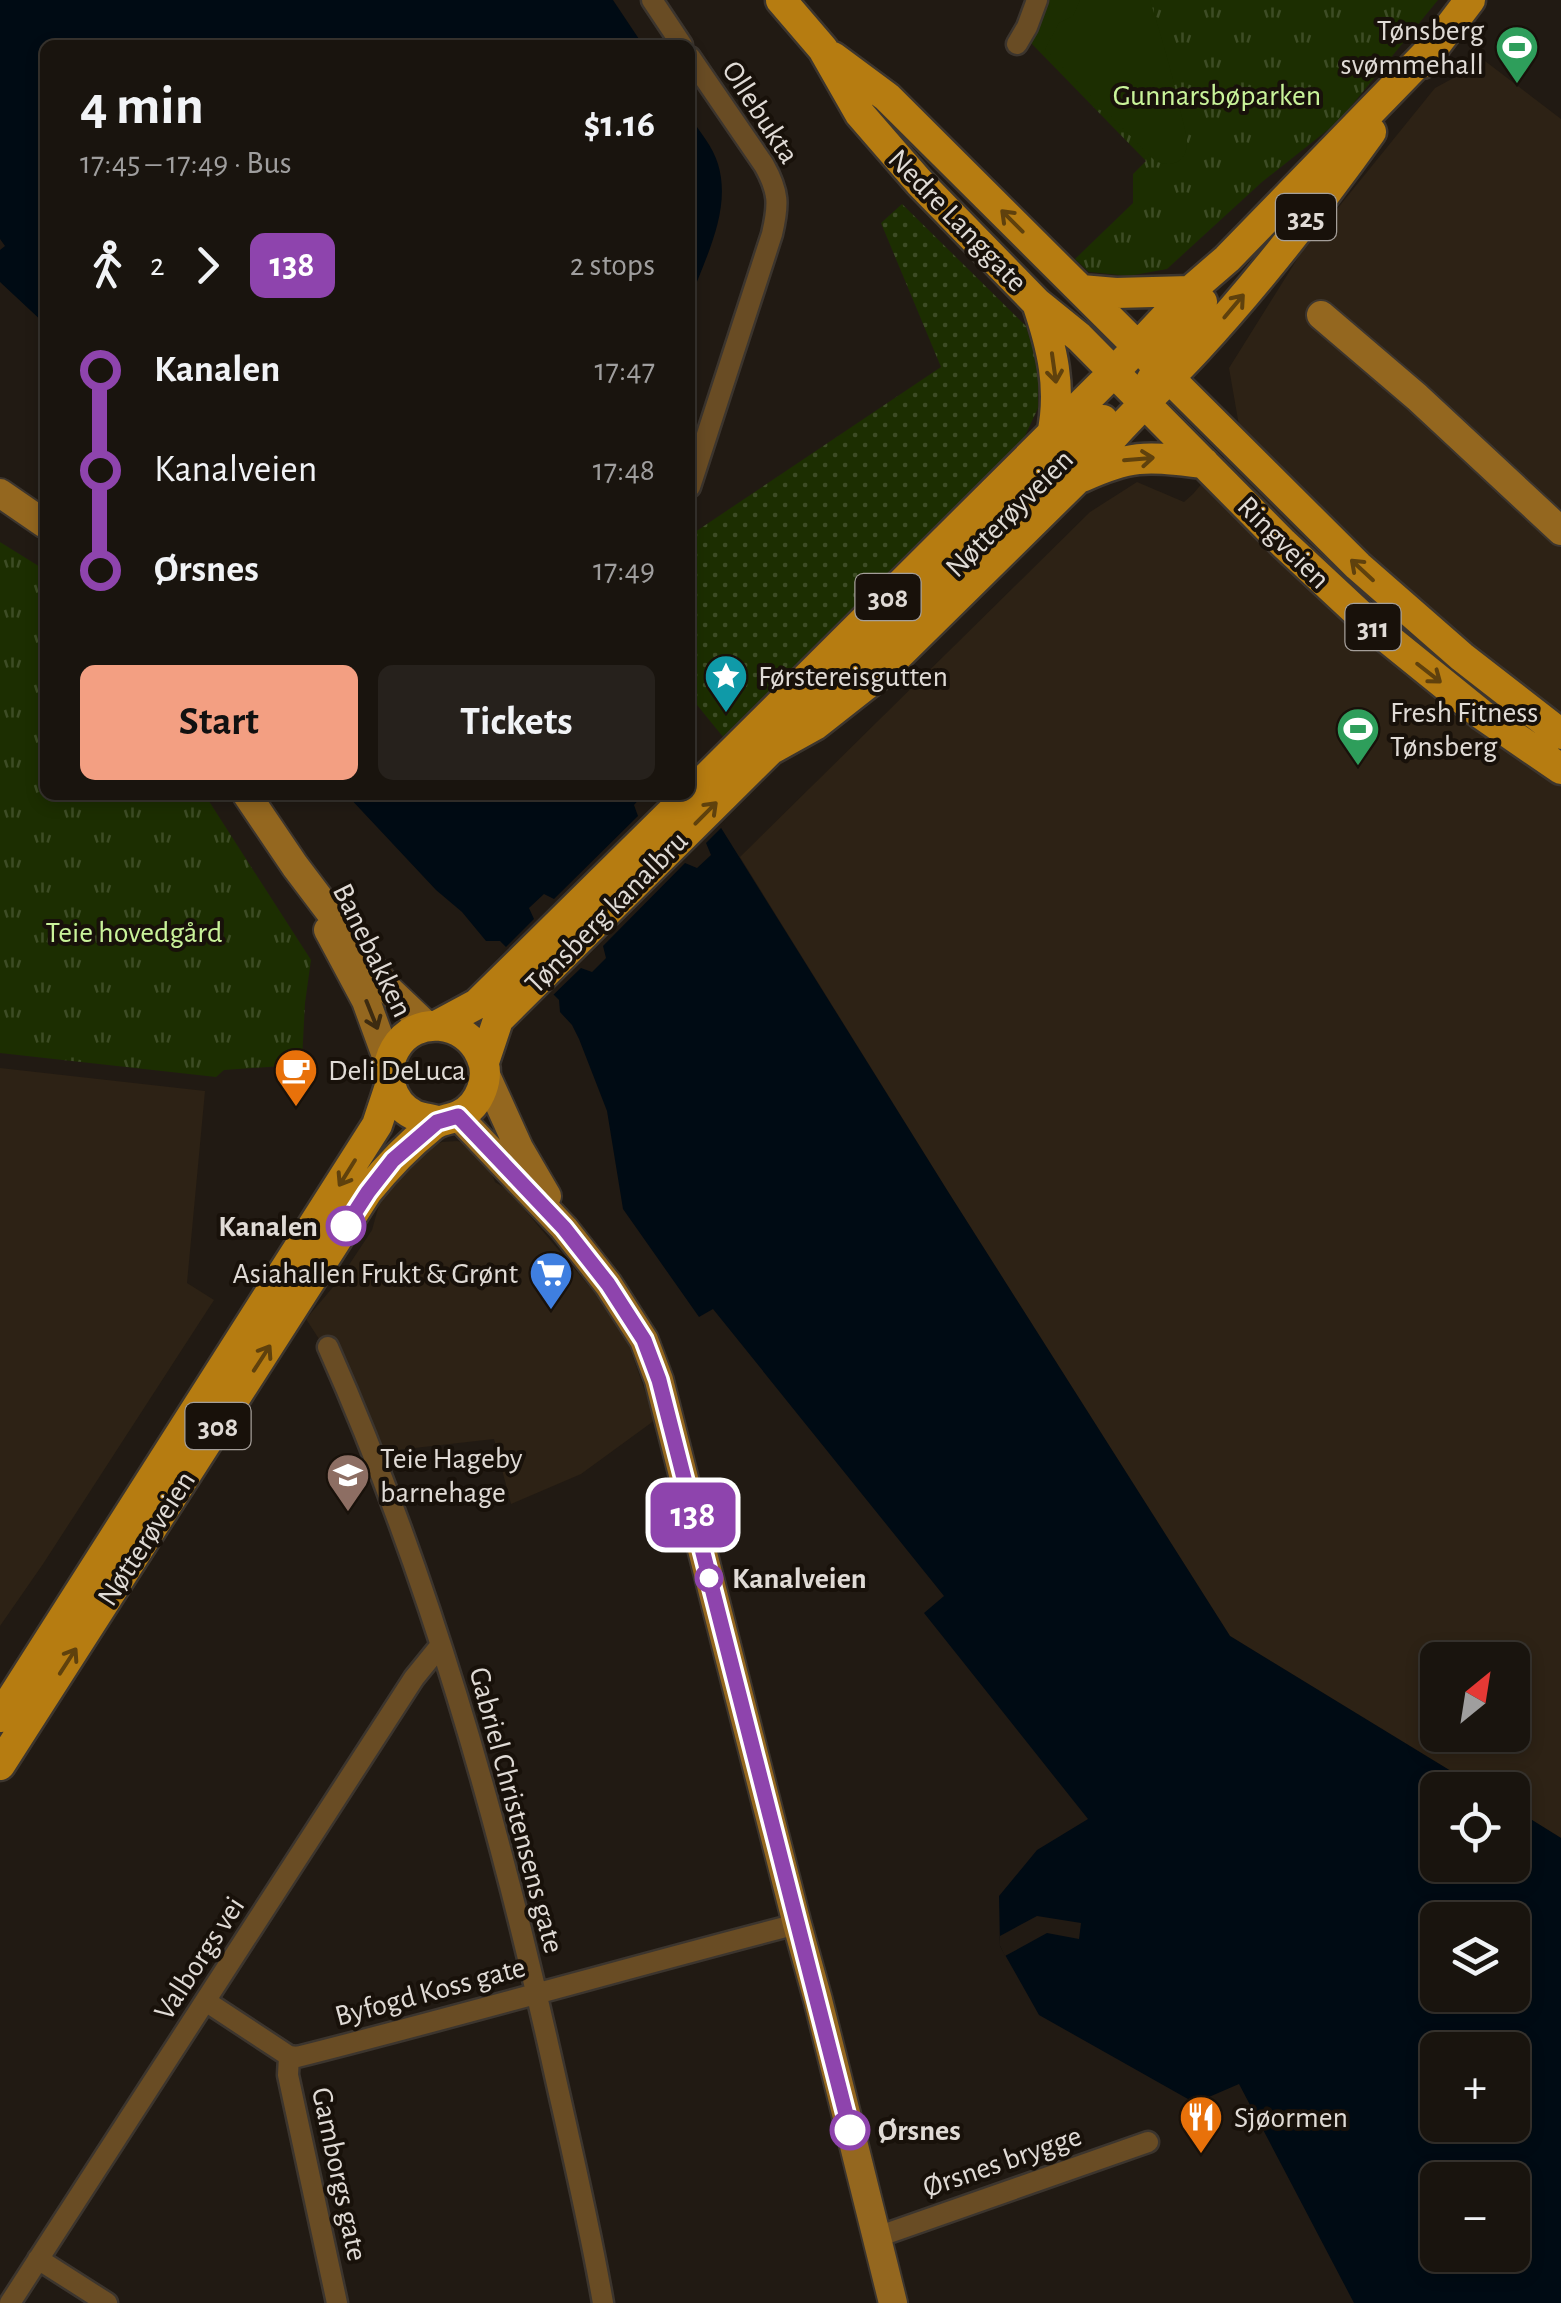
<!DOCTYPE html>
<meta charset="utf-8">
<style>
:root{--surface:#19140e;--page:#26211c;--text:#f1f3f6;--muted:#9f9e9e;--line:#37332e;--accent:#f39f82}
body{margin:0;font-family:"Alegreya Sans",sans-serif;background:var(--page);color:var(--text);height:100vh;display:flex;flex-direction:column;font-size:38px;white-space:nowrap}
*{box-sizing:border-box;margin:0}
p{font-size:32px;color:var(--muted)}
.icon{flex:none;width:55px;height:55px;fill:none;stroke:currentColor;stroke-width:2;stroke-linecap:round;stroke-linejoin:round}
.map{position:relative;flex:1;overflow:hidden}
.side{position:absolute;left:40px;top:40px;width:655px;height:760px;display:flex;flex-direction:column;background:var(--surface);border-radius:15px;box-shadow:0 5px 15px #0003,0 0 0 2px var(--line)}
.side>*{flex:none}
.badge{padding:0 20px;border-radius:15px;font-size:35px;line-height:65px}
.needle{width:65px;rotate:30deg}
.fabs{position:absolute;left:1420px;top:1642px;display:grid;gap:20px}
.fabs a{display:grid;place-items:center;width:110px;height:110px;border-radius:15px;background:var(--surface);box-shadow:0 5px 15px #0003,0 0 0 2px var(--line);font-size:50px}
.map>.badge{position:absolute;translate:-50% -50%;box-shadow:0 0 0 5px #fff}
.legs{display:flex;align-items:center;gap:15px;height:110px;padding:0 40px;font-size:32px}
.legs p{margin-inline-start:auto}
.head{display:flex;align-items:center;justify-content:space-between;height:170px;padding:0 40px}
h1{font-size:55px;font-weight:700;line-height:75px}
.action{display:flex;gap:20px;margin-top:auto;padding:20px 40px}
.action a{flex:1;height:115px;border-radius:15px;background:var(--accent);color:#111;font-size:40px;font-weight:700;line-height:115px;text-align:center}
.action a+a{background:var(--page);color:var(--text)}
ul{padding:0 40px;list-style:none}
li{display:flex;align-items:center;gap:35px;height:100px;font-size:38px}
li i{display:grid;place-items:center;width:15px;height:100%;margin:0 12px;background:currentColor}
li i::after{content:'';width:25px;height:25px;margin:-12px;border:8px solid;border-radius:50%;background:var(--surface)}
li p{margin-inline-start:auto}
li:first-child i{background:linear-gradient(#0000 50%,currentColor 0)}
li:last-child i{background:linear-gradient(currentColor 50%,#0000 0)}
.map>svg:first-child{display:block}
.built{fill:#2d2215;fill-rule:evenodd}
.grass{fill:url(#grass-dots)}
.park{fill:url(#park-tufts)}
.pitch{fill:#1c2e01}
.water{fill:#000b14;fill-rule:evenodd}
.pier{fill:#211a13}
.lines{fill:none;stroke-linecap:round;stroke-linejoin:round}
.street-casing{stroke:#3c352e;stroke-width:25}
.secondary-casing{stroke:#3c352e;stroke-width:32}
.primary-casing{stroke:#3c352e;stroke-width:35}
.street{stroke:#694c24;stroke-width:20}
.secondary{stroke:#94671f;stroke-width:28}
.primary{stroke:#b67c11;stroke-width:30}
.oneway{stroke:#5f410d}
.oneway2{stroke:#3d2b10}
.line-1-casing{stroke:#fff;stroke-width:22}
.line-1{stroke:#8e44ad;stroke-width:15}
.stop-1-dot{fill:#fff;stroke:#8e44ad;stroke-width:5}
.labels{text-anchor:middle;stroke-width:8;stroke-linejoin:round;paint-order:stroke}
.shield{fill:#18110a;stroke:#a49e99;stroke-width:2.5}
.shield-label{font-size:28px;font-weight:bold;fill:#e0dbd6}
.poi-label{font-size:30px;fill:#e0dbd6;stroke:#18110a;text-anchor:start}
.park-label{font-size:30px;fill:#c9f39a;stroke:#18110a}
.street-label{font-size:30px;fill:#e0dbd6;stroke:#18110a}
.stop-label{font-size:30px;font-weight:bold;fill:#e0dbd6;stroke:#18110a;text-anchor:start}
</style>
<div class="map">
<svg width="1561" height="2303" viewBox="0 0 1561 2303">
<defs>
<pattern id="grass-dots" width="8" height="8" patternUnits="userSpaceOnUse" patternTransform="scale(2.5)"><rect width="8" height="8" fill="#1c2e01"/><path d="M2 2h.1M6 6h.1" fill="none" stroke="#3d4c25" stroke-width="1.8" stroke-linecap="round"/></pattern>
<pattern id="park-tufts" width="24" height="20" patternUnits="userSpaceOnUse" patternTransform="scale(2.5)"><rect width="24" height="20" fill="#1c2e01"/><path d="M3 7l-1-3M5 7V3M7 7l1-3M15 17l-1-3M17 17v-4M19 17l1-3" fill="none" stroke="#3d4c25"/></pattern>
</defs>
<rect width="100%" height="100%" fill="#211a13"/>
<path class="built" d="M1485,61L1561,119V1838L1513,1808L1512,1790H1482L1230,1636L947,1190L740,857L1090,512L1137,482L1184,502L1193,494L1241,437L1229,368L1299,256L1435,88ZM1438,1660H1512V1735H1438Z
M0,1068L205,1091L187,1283L214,1300L43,1564L0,1626Z
M457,1141L471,1144L485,1156L495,1182L508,1190L622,1325L655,1420L581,1474L511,1504L494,1439L379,1452L351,1388L306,1319L339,1280L372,1230L382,1194L427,1148L442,1142Z"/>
<path class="grass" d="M902,204L1026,326L1038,366V408L1019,449L728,743L697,705L690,673L692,534L941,367L881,223Z"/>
<path class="park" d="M1047,0H1438L1339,121L1262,182L1167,269L1129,276L1089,272L1075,259L1133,203V174L1146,161L1031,43Z
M0,542L45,570V795H205L311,960L305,1003L302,1060L298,1065L224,1070L216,1077L0,1053Z"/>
<path class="pitch" d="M1080,0H1150C1161,36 1172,72 1180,109C1182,119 1186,130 1187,141C1188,161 1172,169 1155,161L1045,49L1059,23L1073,16Z"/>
<path class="water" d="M0,0H613L643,45H45V324L0,282V250L5,246L0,239Z
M690,117C700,132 713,147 718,164C732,210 705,258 690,300Z
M690,778L947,1190L1230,1636L1482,1790H1438V1865H1512L1513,1808L1561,1838V2303H1354L1239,2084L1195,2103L1039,2015L1000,1946L999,1896L1037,1850L1088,1819L924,1613L944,1596L713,1309L699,1317L623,1209L607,1111L579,1039L572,1025L560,1012L559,1000L500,941H486L462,912L436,890L347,795H690ZM1438,1920H1512V1995H1438ZM1438,2050H1512V2125H1438ZM1438,2180H1512V2255H1438Z"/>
<path class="pier" d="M690,773L694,775L725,824L706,843L711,855L697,868L685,863L603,946L606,958L592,972L581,968L550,998L502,951L534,919L529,908L544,894L554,899L638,816L634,805L643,795H690Z
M1037,1916L1081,1923L1079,1939L1047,1933L1005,1956L1000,1946V1936Z"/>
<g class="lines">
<g class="street-casing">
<path id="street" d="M652,0L682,45
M1017,44L1027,27L1037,0
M690,57L764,165C779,192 779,204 772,234L690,487
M328,1347C429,1574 497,1816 551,2057C569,2139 589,2221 603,2303
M207,2002L289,2056L297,2057C464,2015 630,1967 797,1924
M289,2056L288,2075L337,2303
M877,2237L1148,2142
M38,2259L107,2303
M10,2303L414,1678L440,1646"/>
</g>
<g class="secondary-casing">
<path id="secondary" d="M1321,315L1417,397L1561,531
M0,493L45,524
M247,795L295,866L388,989L427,1026
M328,930L366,1001L389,1064
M485,1073L519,1148L547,1196
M458,1116L564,1228L608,1284L644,1340L659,1380L797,1924L818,2000L893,2303"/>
</g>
<g class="primary-casing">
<path id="primary" d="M781,0L823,49L860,114L919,182L1037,303L1079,337L1283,543L1371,625L1481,714L1561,769
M833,57L887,97L1358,566L1462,657L1561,734
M1422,63L1470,0
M1081,290L1116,293L1190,291
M1037,303C1052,347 1062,388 1052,435
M1151,381L1167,352L1202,302
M1082,477C1134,453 1149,457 1204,463
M770,750L815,725L876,677L1077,479C1113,432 1157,392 1197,349C1260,281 1317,207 1371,132
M690,794L1114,372L1190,291L1227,259L1433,47
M438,1025L477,1004L689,795
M484,1062L498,1020L513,1005L770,750L788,725L839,681L1103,420
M0,1717L377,1125L390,1086
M0,1765L367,1192C387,1167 407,1146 432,1126C440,1119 450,1120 460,1115C480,1105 491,1077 481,1056C466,1020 415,1014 395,1049C382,1072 390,1103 414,1115C421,1118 430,1119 437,1121"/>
</g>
<use href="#street" class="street"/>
<use href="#secondary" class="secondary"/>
<use href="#primary" class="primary"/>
</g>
<defs><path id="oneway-shaft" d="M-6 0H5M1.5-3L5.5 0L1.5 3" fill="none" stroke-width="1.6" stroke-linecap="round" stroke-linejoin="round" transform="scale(2.5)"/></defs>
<g class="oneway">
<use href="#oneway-shaft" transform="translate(1012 221) rotate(-135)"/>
<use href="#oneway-shaft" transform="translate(1234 306) rotate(-50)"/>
<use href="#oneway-shaft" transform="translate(1054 368) rotate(82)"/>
<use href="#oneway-shaft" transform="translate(1139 459) rotate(-5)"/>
<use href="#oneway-shaft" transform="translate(1362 570) rotate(-137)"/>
<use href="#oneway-shaft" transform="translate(1429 673) rotate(38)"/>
<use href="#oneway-shaft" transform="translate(706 813) rotate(-45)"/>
<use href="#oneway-shaft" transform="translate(347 1173) rotate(122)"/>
<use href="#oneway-shaft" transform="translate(262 1358) rotate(-57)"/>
<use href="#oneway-shaft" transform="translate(68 1661) rotate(-57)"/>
</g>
<use class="oneway2" href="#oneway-shaft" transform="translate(372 1015) rotate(68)"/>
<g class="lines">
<g class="line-1-casing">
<path id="line-1" d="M346,1226L368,1192L393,1160L437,1122L458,1116L564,1228L608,1284L644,1340L659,1380L850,2130"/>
</g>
<use href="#line-1" class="line-1"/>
</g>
<defs>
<g id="stadium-pin" transform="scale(2.25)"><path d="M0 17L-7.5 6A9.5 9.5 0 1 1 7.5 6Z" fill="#2e9e5b" stroke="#18110a"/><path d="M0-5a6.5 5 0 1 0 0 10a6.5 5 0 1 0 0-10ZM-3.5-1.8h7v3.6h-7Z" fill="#fff"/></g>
<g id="sight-pin" transform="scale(2.25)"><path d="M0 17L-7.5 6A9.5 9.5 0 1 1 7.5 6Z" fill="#0f9aa8" stroke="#18110a"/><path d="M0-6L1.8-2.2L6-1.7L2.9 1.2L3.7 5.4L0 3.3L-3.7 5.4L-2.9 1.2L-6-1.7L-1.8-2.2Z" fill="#fff"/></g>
<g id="cafe-pin" transform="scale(2.25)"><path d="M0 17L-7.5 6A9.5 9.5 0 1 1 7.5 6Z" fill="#e8710a" stroke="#18110a"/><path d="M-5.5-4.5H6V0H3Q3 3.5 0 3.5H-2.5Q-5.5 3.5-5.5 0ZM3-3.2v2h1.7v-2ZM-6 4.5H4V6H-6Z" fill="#fff"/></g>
<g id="supermarket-pin" transform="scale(2.25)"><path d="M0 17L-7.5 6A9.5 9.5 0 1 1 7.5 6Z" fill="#3f7fe0" stroke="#18110a"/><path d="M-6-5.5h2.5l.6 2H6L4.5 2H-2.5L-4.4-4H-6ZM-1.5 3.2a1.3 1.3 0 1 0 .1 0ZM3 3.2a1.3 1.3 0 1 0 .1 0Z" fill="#fff"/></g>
<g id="school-pin" transform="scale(2.25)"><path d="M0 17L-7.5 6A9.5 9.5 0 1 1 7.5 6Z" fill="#8d6e63" stroke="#18110a"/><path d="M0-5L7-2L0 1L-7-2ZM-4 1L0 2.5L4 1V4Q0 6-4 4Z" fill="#fff"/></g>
<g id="restaurant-pin" transform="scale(2.25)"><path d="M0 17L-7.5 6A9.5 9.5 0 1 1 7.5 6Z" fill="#e8710a" stroke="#18110a"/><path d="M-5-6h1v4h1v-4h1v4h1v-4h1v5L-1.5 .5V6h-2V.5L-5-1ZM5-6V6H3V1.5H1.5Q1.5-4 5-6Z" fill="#fff"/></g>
</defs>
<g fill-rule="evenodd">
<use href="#stadium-pin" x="1517" y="47"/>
<use href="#sight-pin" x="726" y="676"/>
<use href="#stadium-pin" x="1358" y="729"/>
<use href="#cafe-pin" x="296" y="1070"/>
<use href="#supermarket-pin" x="551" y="1273"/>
<use href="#school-pin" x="348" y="1475"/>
<use href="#restaurant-pin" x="1201" y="2117"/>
</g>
<g class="stop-1-dot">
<circle cx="346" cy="1226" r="18"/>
<circle cx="709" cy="1578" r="12"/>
<circle cx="850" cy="2130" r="18"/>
</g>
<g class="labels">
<g class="shield">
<rect x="1276" y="194" width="60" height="46" rx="8"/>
<rect x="855.5" y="574" width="65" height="46" rx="8"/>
<rect x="1345.5" y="604" width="55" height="46" rx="8"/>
<rect x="185.5" y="1403" width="65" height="46" rx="8"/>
</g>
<g class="shield-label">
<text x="1306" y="227">325</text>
<text x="888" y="607">308</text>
<text x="1373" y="637">311</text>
<text x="218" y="1436">308</text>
</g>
<g class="poi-label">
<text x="1484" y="40" text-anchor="end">Tønsberg<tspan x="1484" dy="34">svømmehall</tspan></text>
<text x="758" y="686">Førstereisgutten</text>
<text x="1390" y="722">Fresh Fitness<tspan x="1390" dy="34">Tønsberg</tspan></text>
<text x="328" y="1080">Deli DeLuca</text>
<text x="518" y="1283" text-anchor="end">Asiahallen Frukt &amp; Grønt</text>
<text x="380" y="1468">Teie Hageby<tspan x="380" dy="34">barnehage</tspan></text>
<text x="1234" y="2127">Sjøormen</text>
</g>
<g class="park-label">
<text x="1217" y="105">Gunnarsbøparken</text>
<text x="134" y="942">Teie hovedgård</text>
</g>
<g class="street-label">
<text transform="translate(761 112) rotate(57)" y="10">Ollebukta</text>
<text transform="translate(958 220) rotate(46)" y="10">Nedre Langgate</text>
<text transform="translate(1009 513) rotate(-45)" y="10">Nøtterøyveien</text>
<text transform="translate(1284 542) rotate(45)" y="10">Ringveien</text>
<text transform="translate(606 912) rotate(-45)" y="10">Tønsberg kanalbru</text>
<text transform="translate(373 950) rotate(64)" y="10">Banebakken</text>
<text transform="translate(146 1538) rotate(-57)" y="10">Nøtterøveien</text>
<text transform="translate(517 1810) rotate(75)" y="10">Gabriel Christensens gate</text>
<text transform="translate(199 1958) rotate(-57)" y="10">Valborgs vei</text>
<text transform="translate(430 1991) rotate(-15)" y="10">Byfogd Koss gate</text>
<text transform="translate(1002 2161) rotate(-19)" y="10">Ørsnes brygge</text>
<text transform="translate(340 2174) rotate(78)" y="10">Gamborgs gate</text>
</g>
<g class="stop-label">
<text x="318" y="1236" text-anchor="end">Kanalen</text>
<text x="732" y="1588">Kanalveien</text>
<text x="878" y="2140">Ørsnes</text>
</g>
</g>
</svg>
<div class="fabs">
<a><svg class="needle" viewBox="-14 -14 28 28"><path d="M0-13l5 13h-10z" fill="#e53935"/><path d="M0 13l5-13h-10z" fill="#9f9e9e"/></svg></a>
<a><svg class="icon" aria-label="locate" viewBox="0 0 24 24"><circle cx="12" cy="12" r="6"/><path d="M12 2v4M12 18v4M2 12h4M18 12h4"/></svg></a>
<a><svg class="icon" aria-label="layers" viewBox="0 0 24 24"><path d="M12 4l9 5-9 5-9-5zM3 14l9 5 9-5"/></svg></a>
<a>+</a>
<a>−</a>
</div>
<b class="badge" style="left:693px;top:1515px;background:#8e44ad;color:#fff">138</b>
<section class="side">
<div class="head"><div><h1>4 min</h1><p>17:45 – 17:49 · Bus</p></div><b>$1.16</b></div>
<div class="legs"><svg class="icon" aria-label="walk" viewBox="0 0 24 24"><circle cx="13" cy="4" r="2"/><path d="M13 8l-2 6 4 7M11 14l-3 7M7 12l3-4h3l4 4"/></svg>2<svg class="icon" aria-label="forward" viewBox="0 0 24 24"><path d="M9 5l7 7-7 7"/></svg><b class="badge" style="background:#8e44ad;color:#fff">138</b><p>2 stops</p></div>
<ul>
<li><i style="color:#8e44ad"></i><b>Kanalen</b><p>17:47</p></li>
<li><i style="color:#8e44ad"></i><span>Kanalveien</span><p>17:48</p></li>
<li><i style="color:#8e44ad"></i><b>Ørsnes</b><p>17:49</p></li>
</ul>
<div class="action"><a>Start</a><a>Tickets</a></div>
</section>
</div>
